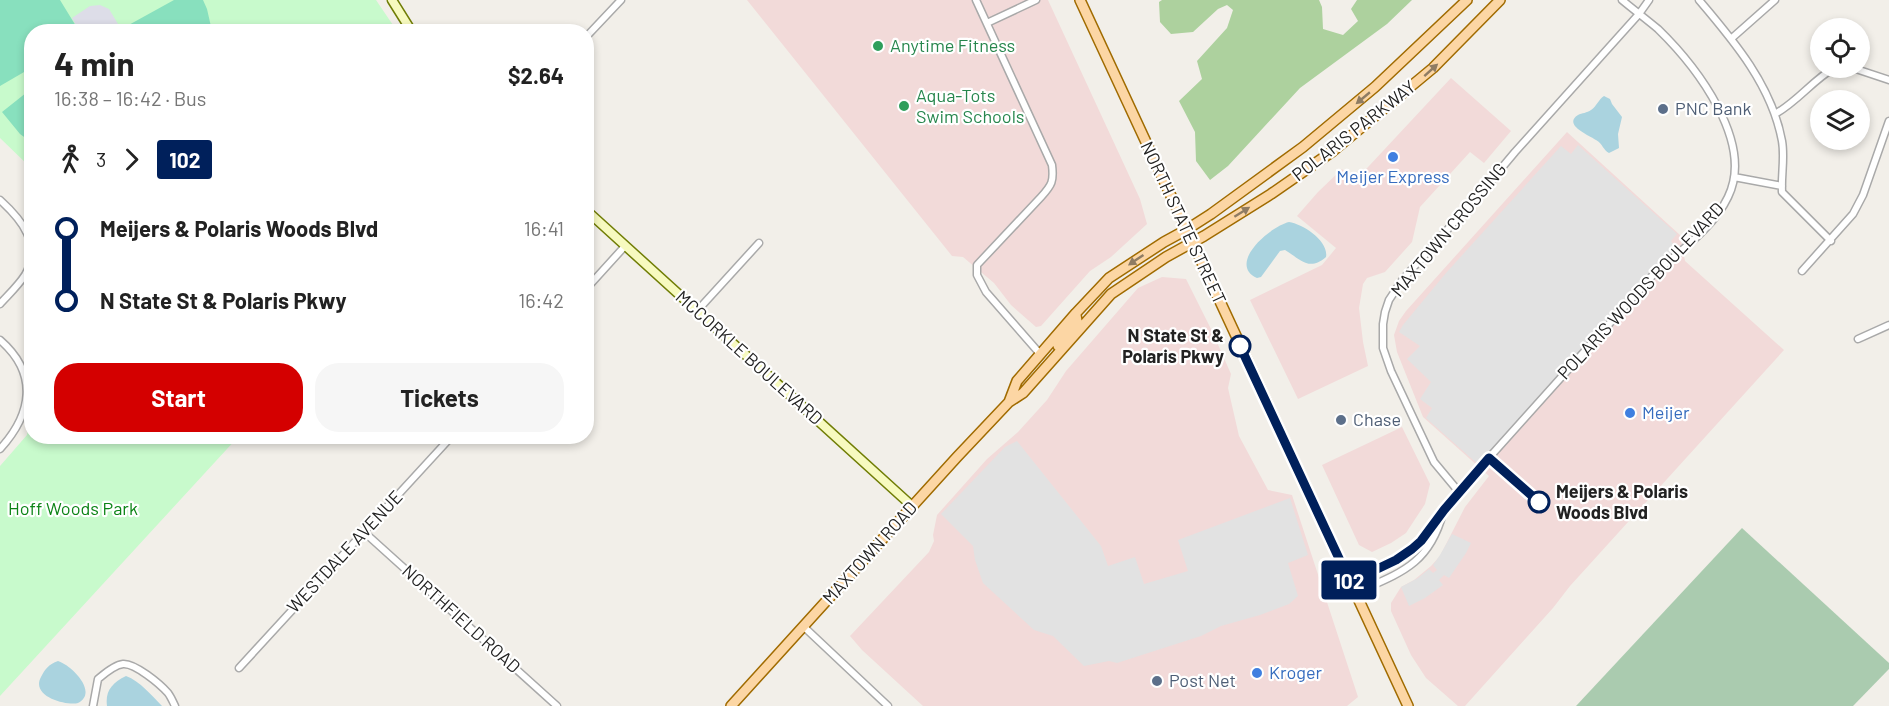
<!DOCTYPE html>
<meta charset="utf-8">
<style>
:root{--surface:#fff;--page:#f6f6f6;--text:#222;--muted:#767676;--accent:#d40000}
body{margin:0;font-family:Barlow,sans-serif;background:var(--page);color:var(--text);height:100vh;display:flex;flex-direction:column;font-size:22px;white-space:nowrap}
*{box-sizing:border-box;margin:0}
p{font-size:20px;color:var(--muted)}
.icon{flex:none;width:33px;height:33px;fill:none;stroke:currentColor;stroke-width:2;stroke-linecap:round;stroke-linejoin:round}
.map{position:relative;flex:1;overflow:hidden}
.details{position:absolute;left:24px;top:24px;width:570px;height:420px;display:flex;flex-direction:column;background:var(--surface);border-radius:24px;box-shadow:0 3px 9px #0003}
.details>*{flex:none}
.badge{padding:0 12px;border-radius:4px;font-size:21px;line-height:39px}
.fabs{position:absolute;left:1810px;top:18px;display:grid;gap:12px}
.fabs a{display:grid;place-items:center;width:60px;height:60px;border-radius:50%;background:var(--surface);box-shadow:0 3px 9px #0003;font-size:30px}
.map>.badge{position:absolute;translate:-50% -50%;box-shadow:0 0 0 3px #fff}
.legs{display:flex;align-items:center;gap:9px;height:66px;padding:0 30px;font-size:20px}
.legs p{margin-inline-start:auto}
.head{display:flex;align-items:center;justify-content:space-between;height:102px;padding:0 30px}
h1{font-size:33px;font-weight:700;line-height:45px}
.button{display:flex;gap:12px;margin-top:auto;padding:12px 30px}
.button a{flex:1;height:69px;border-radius:24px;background:var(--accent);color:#fff;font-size:24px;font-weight:700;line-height:69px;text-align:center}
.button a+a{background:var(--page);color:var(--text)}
ul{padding:0 30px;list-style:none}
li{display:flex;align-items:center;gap:21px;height:72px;font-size:22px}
li i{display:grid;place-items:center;width:9px;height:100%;margin:0 8px;background:currentColor}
li i::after{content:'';width:15px;height:15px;margin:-8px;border:4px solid;border-radius:50%;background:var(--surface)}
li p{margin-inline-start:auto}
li:first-child i{background:linear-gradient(#0000 50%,currentColor 0)}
li:last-child i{background:linear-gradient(currentColor 50%,#0000 0)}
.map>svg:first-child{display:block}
.commercial{fill:#f2dad9}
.forest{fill:#add19e}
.cemetery{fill:#aacbaf}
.park{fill:#c8facc}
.pitch{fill:#88e0be}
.parking{fill:#e2e2e2}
.plaza{fill:#dddde8}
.water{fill:#aad3df}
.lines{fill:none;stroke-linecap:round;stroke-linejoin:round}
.street-casing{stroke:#a9a9a9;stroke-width:9}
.secondary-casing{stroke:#707d05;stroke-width:11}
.primary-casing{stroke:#a06b00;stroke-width:12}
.street{stroke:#fff;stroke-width:6}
.secondary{stroke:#f7fabf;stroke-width:8}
.primary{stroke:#fcd6a4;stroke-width:9}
.oneway{fill:#8f7c63}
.line-1-casing{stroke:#fff;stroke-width:14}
.line-1{stroke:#00205b;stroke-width:9}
.leisure-dot{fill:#2e9e5b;stroke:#fff;stroke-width:2}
.service-dot{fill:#5c6f8a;stroke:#fff;stroke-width:2}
.shop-dot{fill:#3f7fe0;stroke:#fff;stroke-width:2}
.stop-1-dot{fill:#fff;stroke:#00205b;stroke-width:3}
.labels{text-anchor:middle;stroke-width:4.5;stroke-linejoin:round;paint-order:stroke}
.leisure-label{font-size:18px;fill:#27864d;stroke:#fff;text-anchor:start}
.service-label{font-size:18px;fill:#4e5e75;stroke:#fff;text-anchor:start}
.street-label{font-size:18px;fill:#222;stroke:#fff}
.shop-label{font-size:18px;fill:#366cbe;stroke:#fff;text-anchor:start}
.stop-label{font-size:18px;font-weight:bold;fill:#222;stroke:#fff;text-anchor:end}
.park-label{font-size:18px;fill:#0c8416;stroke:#fff}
</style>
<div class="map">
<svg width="1889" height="706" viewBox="0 0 1889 706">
<rect width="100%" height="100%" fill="#f2efe9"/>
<path class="commercial" d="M747,0H1048L1140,199L1147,224L1111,257L1090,271L1041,326L1036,327L1011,305L994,283L963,257L952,256Z
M1451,78L1511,131L1484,163L1470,152L1420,207L1412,242L1385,272L1367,278L1363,284L1359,308L1363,342L1368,366L1298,399L1250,300L1322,265L1336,248L1297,216L1318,192L1342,169L1355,181Z
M1567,132L1680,235L1685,261L1784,350L1570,586L1553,608L1465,706H1458L1426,678L1411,655L1391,611V603L1401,587L1414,580L1431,566L1440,556L1465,507L1489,476L1423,417L1397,352L1394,335L1399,321L1406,311Z
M1162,277L1186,279L1212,331L1231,374L1228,388L1239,436L1268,490L1292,495L1358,697L1347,706H923L862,650L850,636L929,552L934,541L933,535L937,515L987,459L1018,432L1047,400L1066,371L1138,288Z
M1402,427L1430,484L1425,504L1406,533L1391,543L1372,552L1359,545L1322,465Z"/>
<path class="forest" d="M1162,0H1319L1322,7L1323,29L1343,35L1358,21L1351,9L1357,0H1412L1387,24L1300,88L1228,166L1210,180L1196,161L1195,132L1179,101L1202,79L1197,61L1227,28L1233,10L1227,5L1218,9L1193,32L1171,34L1160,22L1159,2Z"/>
<path class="cemetery" d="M1742,528L1889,663V669L1853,706H1576Z"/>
<path class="park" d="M0,0H376L397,31L32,32L31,168L0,138Z
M31,412L32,436L238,437L0,696V466L27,435Z"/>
<path class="pitch" d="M0,0H60L79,31L32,32L31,68L0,86Z
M174,0H203L207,9L212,31L116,32Z
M31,89V142L20,134L2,112Z"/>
<path class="parking" d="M1578,145L1677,234L1671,241L1680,253L1665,264L1481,467L1426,418L1432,408L1420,399L1431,382L1407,359L1420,346L1399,332L1403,325L1446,273L1561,146L1571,154Z
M1017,441L1101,546L1108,566L1135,557L1144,584L1188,571L1178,540L1290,498L1308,555L1288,563L1298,596L1289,604L1260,615L1221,626L1201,636L1117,663L1109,661L1084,666L1053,636L1034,630L983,583L975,560L973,546L941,514L1005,447Z
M1452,534L1471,543L1466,553L1449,578L1444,575L1439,580L1443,585L1425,598L1409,606L1401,587L1418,578L1429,569L1433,573L1437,570L1433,565L1440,555Z"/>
<path class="plaza" d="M100,5L109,9L121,29L116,31H79L72,18L90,6Z"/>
<path class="water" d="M1604,96L1610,99L1612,104L1622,117L1618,134L1619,148L1609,153C1603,150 1603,144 1596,140C1591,136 1562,125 1578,115C1582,113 1587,113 1591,110C1597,106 1598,100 1604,96Z
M1289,222C1303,224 1329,241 1326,257C1309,272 1300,259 1285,250L1280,251L1261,277L1257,278C1227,264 1269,227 1289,222Z
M58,661C71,665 99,692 78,703C68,706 30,697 41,677C45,669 49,664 58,661Z
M126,676C140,681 152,696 162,706H107C105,691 112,683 126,676Z"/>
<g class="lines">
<g class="street-casing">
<path id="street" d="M976,0L1052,165C1054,181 1052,185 1041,197L977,265V275L986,292L1041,355
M1699,0C1734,41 1772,86 1782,141C1785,158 1781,175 1782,192L1831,241
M987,23L1036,0
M586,37L621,0
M1732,38L1775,0
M1853,68L1889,80
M1775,114C1797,102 1813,80 1834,68
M1734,177L1782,186
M0,200C21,219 43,245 25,275C18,286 8,295 0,304
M1802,271L1853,214L1863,195L1889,121
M586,289L625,246
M697,311L759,243
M1858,339L1889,325
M0,340C39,374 32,414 0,449
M1459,492L1434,462L1391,371L1383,348V324L1385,312L1389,300L1403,279L1484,189L1515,152L1639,14L1649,0
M364,532L557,706
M1350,582L1396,560L1421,541L1444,510L1487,460L1653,275C1678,252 1713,229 1728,197C1755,142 1696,66 1658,29C1646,19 1634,10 1622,0
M1355,593C1400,573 1429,565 1443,513
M803,626L888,706
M239,668L452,436
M93,706L98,679C104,674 114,665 123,664C135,663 160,684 168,693C171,697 173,702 175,706"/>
</g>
<g class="secondary-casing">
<path id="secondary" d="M392,0L412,32
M586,210L912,506"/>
</g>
<g class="primary-casing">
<path id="primary" d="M1080,0L1408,706
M1058,346L1077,321L1076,315
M1009,402L1017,381L1076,313L1109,278L1164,242L1186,230L1211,214L1303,147L1375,87L1467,0
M731,706L957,457L1009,402L1023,393L1111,294L1166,257L1204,236L1271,194L1333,151L1433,68L1500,0"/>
</g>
<use href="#street" class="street"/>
<use href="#secondary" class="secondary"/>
<use href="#primary" class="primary"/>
</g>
<defs><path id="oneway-solid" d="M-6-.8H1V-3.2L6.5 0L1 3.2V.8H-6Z" transform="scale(1.5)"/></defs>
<g class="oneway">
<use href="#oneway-solid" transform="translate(1431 70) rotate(-42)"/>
<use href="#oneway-solid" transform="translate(1363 98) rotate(140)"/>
<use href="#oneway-solid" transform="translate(1242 212) rotate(-32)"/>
<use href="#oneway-solid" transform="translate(1136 260) rotate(146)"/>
</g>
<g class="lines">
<g class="line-1-casing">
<path id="line-1" d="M1240,346L1350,582L1396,560L1412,549L1421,541L1444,510L1489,458L1539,502"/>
</g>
<use href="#line-1" class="line-1"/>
</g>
<g class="leisure-dot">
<circle cx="878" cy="46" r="6"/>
<circle cx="904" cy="106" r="6"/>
</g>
<g class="service-dot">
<circle cx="1663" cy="109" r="6"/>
<circle cx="1341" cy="420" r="6"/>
<circle cx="1157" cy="681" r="6"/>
</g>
<g class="shop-dot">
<circle cx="1393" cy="157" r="6"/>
<circle cx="1630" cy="413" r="6"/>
<circle cx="1257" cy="673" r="6"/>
</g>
<g class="stop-1-dot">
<circle cx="1240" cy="346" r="10"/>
<circle cx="1539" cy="502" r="10"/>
</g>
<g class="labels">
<g class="leisure-label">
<text x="890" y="52">Anytime Fitness</text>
<text x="916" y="102">Aqua-Tots<tspan x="916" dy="21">Swim Schools</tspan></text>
</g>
<g class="service-label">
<text x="1675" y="115">PNC Bank</text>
<text x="1353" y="426">Chase</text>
<text x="1169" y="687">Post Net</text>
</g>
<g class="street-label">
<text transform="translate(1354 131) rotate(-38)" y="6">POLARIS PARKWAY</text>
<text transform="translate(1183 223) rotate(65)" y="6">NORTH STATE STREET</text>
<text transform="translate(1449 230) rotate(-50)" y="6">MAXTOWN CROSSING</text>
<text transform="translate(1641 291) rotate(-47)" y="6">POLARIS WOODS BOULEVARD</text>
<text transform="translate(749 358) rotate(42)" y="6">MCCORKLE BOULEVARD</text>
<text transform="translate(345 552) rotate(-47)" y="6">WESTDALE AVENUE</text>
<text transform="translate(870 553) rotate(-48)" y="6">MAXTOWN ROAD</text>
<text transform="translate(461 619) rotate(42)" y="6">NORTHFIELD ROAD</text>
</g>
<g class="shop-label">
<text x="1393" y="183" text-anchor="middle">Meijer Express</text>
<text x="1642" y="419">Meijer</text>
<text x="1269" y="679">Kroger</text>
</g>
<g class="stop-label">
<text x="1224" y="342">N State St &amp;<tspan x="1224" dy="21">Polaris Pkwy</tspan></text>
<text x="1556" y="498" text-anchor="start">Meijers &amp; Polaris<tspan x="1556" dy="21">Woods Blvd</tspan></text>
</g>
<g class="park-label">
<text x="73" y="515">Hoff Woods Park</text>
</g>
</g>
</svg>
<div class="fabs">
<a><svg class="icon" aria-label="locate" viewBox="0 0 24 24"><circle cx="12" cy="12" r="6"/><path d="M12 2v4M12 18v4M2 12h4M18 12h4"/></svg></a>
<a><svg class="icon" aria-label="layers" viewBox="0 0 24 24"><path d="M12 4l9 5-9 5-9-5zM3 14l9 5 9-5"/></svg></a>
</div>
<b class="badge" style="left:1349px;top:580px;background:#00205b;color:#fff">102</b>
<section class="details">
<div class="head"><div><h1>4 min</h1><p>16:38 – 16:42 · Bus</p></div><b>$2.64</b></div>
<div class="legs"><svg class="icon" aria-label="walk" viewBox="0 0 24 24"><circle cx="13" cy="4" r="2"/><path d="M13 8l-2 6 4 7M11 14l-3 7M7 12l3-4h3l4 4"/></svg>3<svg class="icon" aria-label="forward" viewBox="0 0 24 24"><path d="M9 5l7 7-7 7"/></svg><b class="badge" style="background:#00205b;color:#fff">102</b></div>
<ul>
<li><i style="color:#00205b"></i><b>Meijers &amp; Polaris Woods Blvd</b><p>16:41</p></li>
<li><i style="color:#00205b"></i><b>N State St &amp; Polaris Pkwy</b><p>16:42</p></li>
</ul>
<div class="button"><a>Start</a><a>Tickets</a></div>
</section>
</div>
